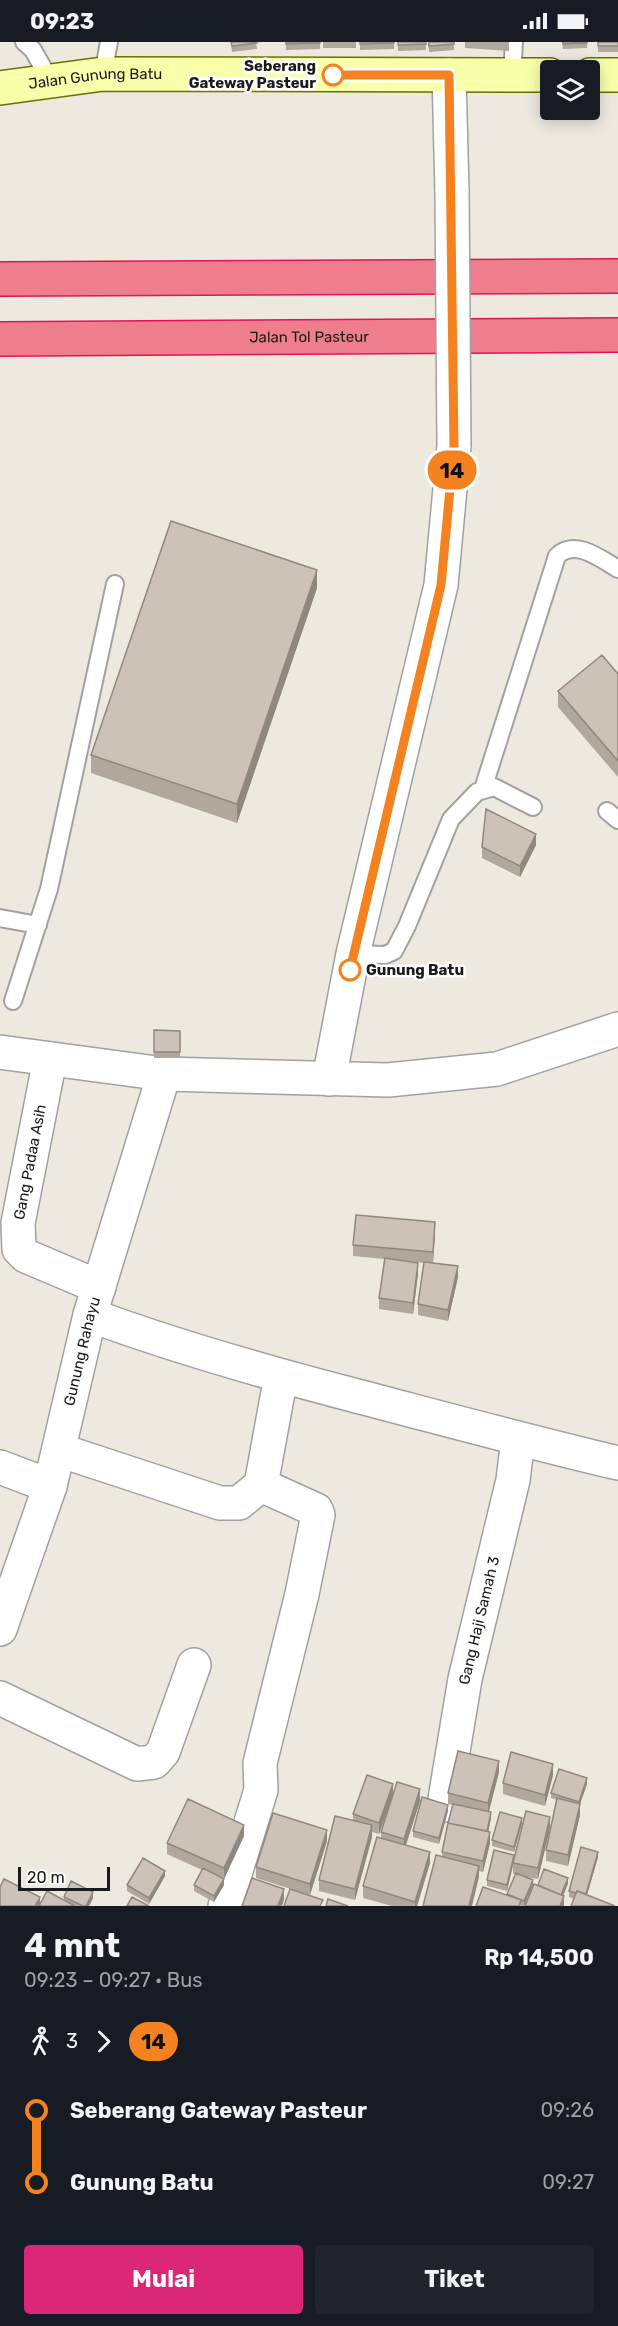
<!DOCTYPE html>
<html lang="id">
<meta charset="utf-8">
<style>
:root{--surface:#171b24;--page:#20242c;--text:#f1f3f6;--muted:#9ea1a6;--accent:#db2777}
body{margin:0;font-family:Rubik,sans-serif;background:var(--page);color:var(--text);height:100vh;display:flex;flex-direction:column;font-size:22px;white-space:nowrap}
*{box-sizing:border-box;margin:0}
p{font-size:20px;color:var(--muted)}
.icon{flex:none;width:33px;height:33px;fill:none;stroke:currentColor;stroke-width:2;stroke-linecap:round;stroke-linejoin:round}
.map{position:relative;height:1864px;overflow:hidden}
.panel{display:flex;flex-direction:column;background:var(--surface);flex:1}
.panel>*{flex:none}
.badge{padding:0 12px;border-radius:20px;font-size:21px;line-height:39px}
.controls{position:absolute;left:540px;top:18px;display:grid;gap:12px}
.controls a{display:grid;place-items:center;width:60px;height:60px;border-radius:6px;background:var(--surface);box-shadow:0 3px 15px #0003;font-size:30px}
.scale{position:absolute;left:18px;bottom:15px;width:92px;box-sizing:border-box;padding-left:6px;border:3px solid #1a1a1a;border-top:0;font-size:16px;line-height:21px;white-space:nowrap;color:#1a1a1a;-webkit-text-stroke:4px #fff;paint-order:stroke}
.map>.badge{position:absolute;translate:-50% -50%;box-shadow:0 0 0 3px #fff}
.legs{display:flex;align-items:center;gap:9px;height:66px;padding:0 24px;font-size:20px}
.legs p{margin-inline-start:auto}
.summary{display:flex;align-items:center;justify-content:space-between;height:102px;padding:0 24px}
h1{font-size:33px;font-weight:700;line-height:45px}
.primary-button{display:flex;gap:12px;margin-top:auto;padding:12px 24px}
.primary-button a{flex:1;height:69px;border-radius:6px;background:var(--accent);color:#fff;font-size:24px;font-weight:700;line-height:69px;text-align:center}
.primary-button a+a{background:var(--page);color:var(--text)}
ul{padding:0 24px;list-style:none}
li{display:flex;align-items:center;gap:21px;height:72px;font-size:22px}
li i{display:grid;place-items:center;width:9px;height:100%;margin:0 8px;background:currentColor}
li i::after{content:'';width:15px;height:15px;margin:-8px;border:4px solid;border-radius:50%;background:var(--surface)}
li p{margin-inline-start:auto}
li:first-child i{background:linear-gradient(#0000 50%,currentColor 0)}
li:last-child i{background:linear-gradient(currentColor 50%,#0000 0)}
.status{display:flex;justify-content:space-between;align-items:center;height:42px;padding:0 30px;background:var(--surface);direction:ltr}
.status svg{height:16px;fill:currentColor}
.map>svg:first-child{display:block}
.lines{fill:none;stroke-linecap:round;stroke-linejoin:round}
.service-casing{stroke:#a1a1a1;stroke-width:20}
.minor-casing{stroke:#a1a1a1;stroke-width:36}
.tertiary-casing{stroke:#a1a1a1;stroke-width:36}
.secondary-casing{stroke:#627300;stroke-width:36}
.motorway-casing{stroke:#e41353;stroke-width:36}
.service{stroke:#fff;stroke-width:16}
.minor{stroke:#fff;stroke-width:33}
.tertiary{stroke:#fff;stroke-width:33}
.secondary{stroke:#f8ffab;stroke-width:33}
.motorway{stroke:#ee7d8d;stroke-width:33}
.tertiary-bridge-casing{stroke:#a1a1a1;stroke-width:36;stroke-linecap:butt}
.tertiary-bridge{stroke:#fff;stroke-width:33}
.wall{fill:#b0a79d}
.shaded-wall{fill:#908880}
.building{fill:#cdc2b7;stroke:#908880;stroke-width:1.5}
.line-1-casing{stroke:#fff;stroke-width:14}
.line-1{stroke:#f58220;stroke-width:9}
.stop-1-dot{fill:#fff;stroke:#f58220;stroke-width:3}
.labels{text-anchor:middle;stroke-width:5;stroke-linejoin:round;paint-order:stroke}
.stop-label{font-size:15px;font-weight:bold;fill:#1a1a1a;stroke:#fff;text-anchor:end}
.street-label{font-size:15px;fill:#1a1a1a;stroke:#fff}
</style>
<div class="status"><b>09:23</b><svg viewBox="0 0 49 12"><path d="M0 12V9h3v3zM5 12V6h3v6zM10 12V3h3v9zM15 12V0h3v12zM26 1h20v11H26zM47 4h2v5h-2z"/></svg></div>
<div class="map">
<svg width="618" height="1864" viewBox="0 0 618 1864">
<rect width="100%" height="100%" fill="#eee9de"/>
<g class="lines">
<g class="service-casing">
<path id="service" d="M24,0L33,8L50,38
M103,32L109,0
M512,33L514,0
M483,747L557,514C575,496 601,517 618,527
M607,769L618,778
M0,876L38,883
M353,912L385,913L394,909L407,884L451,777L477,750L494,745L533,765
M13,959L49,847L115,542"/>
</g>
<g class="minor-casing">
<g id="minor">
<path d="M0,1010L164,1032L388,1038L497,1027L618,987"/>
<path d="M50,1017L18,1181L19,1207L26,1214L99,1245"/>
<path d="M90,1273C176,1305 265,1330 353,1353C441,1376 529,1400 618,1421"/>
<path d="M59,1408L220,1461H239L261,1443L281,1334"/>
<path d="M0,1425L50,1444"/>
<path id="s1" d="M0,1587L50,1444L90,1273L164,1032"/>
<path d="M0,1656L137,1722L154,1720L163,1710L194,1623"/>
<path id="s2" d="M444,1763L465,1637L513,1438L518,1397"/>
<path d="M225,1864L261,1748L260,1721L302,1552L318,1473L316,1468L261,1443"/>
</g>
</g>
<g class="tertiary-casing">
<path id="tertiary" d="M449,33L452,150
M329,1037L353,912L441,543L454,404"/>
</g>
<g class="secondary-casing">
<g id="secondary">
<path d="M590,33H618"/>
<path id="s3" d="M0,46L103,32L550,33"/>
</g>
</g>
<g class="motorway-casing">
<g id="motorway">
<path d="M0,237L618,234"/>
<path id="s4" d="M0,297L618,293"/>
</g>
</g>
<use href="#service" class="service"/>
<use href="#minor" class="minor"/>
<use href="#tertiary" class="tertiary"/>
<use href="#secondary" class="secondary"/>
<use href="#motorway" class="motorway"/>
<g class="tertiary-bridge-casing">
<path id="tertiary-bridge" d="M452,150L454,404"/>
</g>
<use href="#tertiary-bridge" class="tertiary-bridge"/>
</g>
<path class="wall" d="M231,0H256L257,7L232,10Z
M286,0H320V7L286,8Z
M323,0H356V6H323Z
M360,0H394V7L360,8Z
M398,0H426V8L398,9Z
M428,0H454V8L429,10Z
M465,0H509V9L465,6Z
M562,0H587V6L563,7Z
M598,0H618V10H598Z
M317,546L237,781L91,731V713Z
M618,632V735L558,665V649Z
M536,803L520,835L482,816V805Z
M154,988L180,989V1016H154Z
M435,1191L433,1221L458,1235L448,1279L418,1273V1262L424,1221L409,1219L418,1232L413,1272L379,1267V1256L384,1217L353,1214V1203Z
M499,1730L489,1770L491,1776L488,1790L490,1801L483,1830L479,1829V1835L442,1814V1810L452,1763L448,1762V1751Z
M553,1733L545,1764L503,1752V1741Z
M587,1742L580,1762V1773L568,1824L546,1819V1808L557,1758L551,1756V1751Z
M393,1753L379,1792L372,1790V1795L355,1858L319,1849V1838L353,1779V1772Z
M420,1759L406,1803L430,1821L417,1864H392L363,1856V1844L381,1796V1790Z
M448,1769L439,1802L413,1795V1789Z
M522,1776L514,1810L492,1804V1798Z
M550,1786L538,1837L525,1835V1864H521L507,1854L516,1832H513V1823L507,1849L487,1844V1838Z
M244,1794L224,1837V1843L214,1860L194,1849V1843L202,1828L167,1812V1801Z
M327,1799L310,1853L256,1836V1825Z
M598,1815L587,1853L574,1857L569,1855V1849Z
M165,1834L149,1862L127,1849V1843Z
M64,1855L93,1856L89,1864H0L40,1862L64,1858Z"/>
<path class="shaded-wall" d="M317,528V546L237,781V762Z
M536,792V803L520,835V824Z
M435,1180V1191L433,1222V1210Z
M418,1221V1232L413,1272V1261Z
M458,1224V1235L448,1279V1268Z
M499,1719V1730L488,1772V1761Z
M553,1722V1733L545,1764V1753Z
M587,1736V1742L580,1762V1773L568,1824V1813L579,1766V1760Z
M393,1742V1753L379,1792V1781Z
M420,1747V1759L404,1809V1797Z
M448,1763V1769L439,1802V1796Z
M491,1770V1776L487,1797V1791Z
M550,1775V1786L538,1837V1826Z
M522,1776V1782L514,1810V1805Z
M244,1783V1794L224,1837V1843L214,1860V1854L224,1837V1826Z
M372,1783V1795L355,1858V1847Z
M327,1788V1799L310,1853V1842Z
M490,1790V1801L483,1830V1819Z
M430,1810V1821L417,1864H415V1860Z
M598,1810V1815L585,1860V1854Z
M514,1813L513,1823L507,1849V1843Z
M479,1824V1835L472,1864H469Z
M165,1829V1834L149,1862V1856Z
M568,1836V1842L561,1859V1854Z
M533,1838V1844L524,1864V1859Z
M284,1847V1858L282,1864H278Z
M93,1850V1856L89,1864H86Z
M564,1854V1864H560Z
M40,1855V1864H35Z"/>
<path class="building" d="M231,0H256L257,1L232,4Z
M286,0H320V1L286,2Z
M360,0H394V1L360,2Z
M398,0H426V2L398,3Z
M429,0H454V2L429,4Z
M563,0H587V1L563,2Z
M598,0H618V4H598Z
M171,479L317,528L237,762L91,713Z
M602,613L618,632V719L558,649Z
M486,767L536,792L520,824L482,805Z
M154,988L180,989V1010H154Z
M356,1173L435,1180L433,1210L353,1203Z
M385,1216L418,1221L413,1261L379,1256Z
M424,1220L458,1224L448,1268L418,1262Z
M458,1709L499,1719L488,1761L448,1751Z
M511,1710L553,1722L545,1753L503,1741Z
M559,1727L587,1736L579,1760L551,1751Z
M367,1733L393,1742L379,1781L353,1772Z
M397,1740L420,1747L404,1797L381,1790Z
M422,1755L448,1763L439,1796L413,1789Z
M557,1756L580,1762L568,1813L546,1808Z
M188,1757L244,1783L224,1826L167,1801Z
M453,1762L491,1770L487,1789L448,1781Z
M526,1769L550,1775L538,1826L513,1821Z
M500,1770L522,1776L514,1805L492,1798Z
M273,1771L327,1788L310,1842L256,1825Z
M335,1774L372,1783L355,1847L319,1838Z
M448,1781L490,1790L483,1819L442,1810Z
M377,1795L430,1810L415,1860L363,1844Z
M581,1805L598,1810L586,1852L577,1849L576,1851L569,1849Z
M494,1808L514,1813L507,1843L487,1838Z
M436,1813L479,1824L469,1864H423Z
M143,1816L165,1829L149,1856L127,1843Z
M203,1826L224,1837L214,1854L194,1843Z
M544,1827L568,1836L561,1853L538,1843Z
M516,1831L533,1838L524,1859L507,1852Z
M252,1836L284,1847L278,1864H242Z
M4,1837L40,1855L35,1864H0V1845Z
M71,1839L93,1850L86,1864H83L64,1855Z
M534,1842L564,1854L560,1864H525Z
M483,1845L521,1858L519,1864H476Z
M290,1847L323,1858L320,1864H284Z
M47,1849L75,1864H39Z
M577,1849L615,1864H571Z
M132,1855L149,1864H127Z
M328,1857L348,1864H326Z"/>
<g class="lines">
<g class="line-1-casing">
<path id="line-1" d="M333,33H449L454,404L441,543L350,928"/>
</g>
<use href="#line-1" class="line-1"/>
</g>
<g class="stop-1-dot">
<circle cx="333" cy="33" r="10"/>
<circle cx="350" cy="928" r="10"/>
</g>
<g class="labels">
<g class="stop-label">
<text x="316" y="29">Seberang<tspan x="316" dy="17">Gateway Pasteur</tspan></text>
<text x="366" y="933" text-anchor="start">Gunung Batu</text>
</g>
<g class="street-label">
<text dy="5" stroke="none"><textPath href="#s3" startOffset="96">Jalan Gunung Batu</textPath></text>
<text dy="5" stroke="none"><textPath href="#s4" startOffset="309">Jalan Tol Pasteur</textPath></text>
<text transform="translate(30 1120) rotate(-79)" y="5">Gang Padaa Asih</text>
<text dy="5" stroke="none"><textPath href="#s1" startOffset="290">Gunung Rahayu</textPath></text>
<text dy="5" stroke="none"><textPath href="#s2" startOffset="188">Gang Haji Samah 3</textPath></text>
</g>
</g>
</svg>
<div class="controls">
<a><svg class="icon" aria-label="layers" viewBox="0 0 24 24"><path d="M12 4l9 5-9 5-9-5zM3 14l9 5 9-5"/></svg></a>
</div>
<div class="scale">20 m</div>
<b class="badge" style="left:452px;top:428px;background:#f58220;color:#111">14</b>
</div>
<section class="panel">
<div class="summary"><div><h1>4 mnt</h1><p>09:23 – 09:27 · Bus</p></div><b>Rp 14,500</b></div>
<div class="legs"><svg class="icon" aria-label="walk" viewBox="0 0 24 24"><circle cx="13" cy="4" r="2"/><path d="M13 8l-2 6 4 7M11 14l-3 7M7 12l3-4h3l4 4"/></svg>3<svg class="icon" aria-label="forward" viewBox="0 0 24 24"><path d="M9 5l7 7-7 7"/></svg><b class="badge" style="background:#f58220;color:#111">14</b></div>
<ul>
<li><i style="color:#f58220"></i><b>Seberang Gateway Pasteur</b><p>09:26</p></li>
<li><i style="color:#f58220"></i><b>Gunung Batu</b><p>09:27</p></li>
</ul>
<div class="primary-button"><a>Mulai</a><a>Tiket</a></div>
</section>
